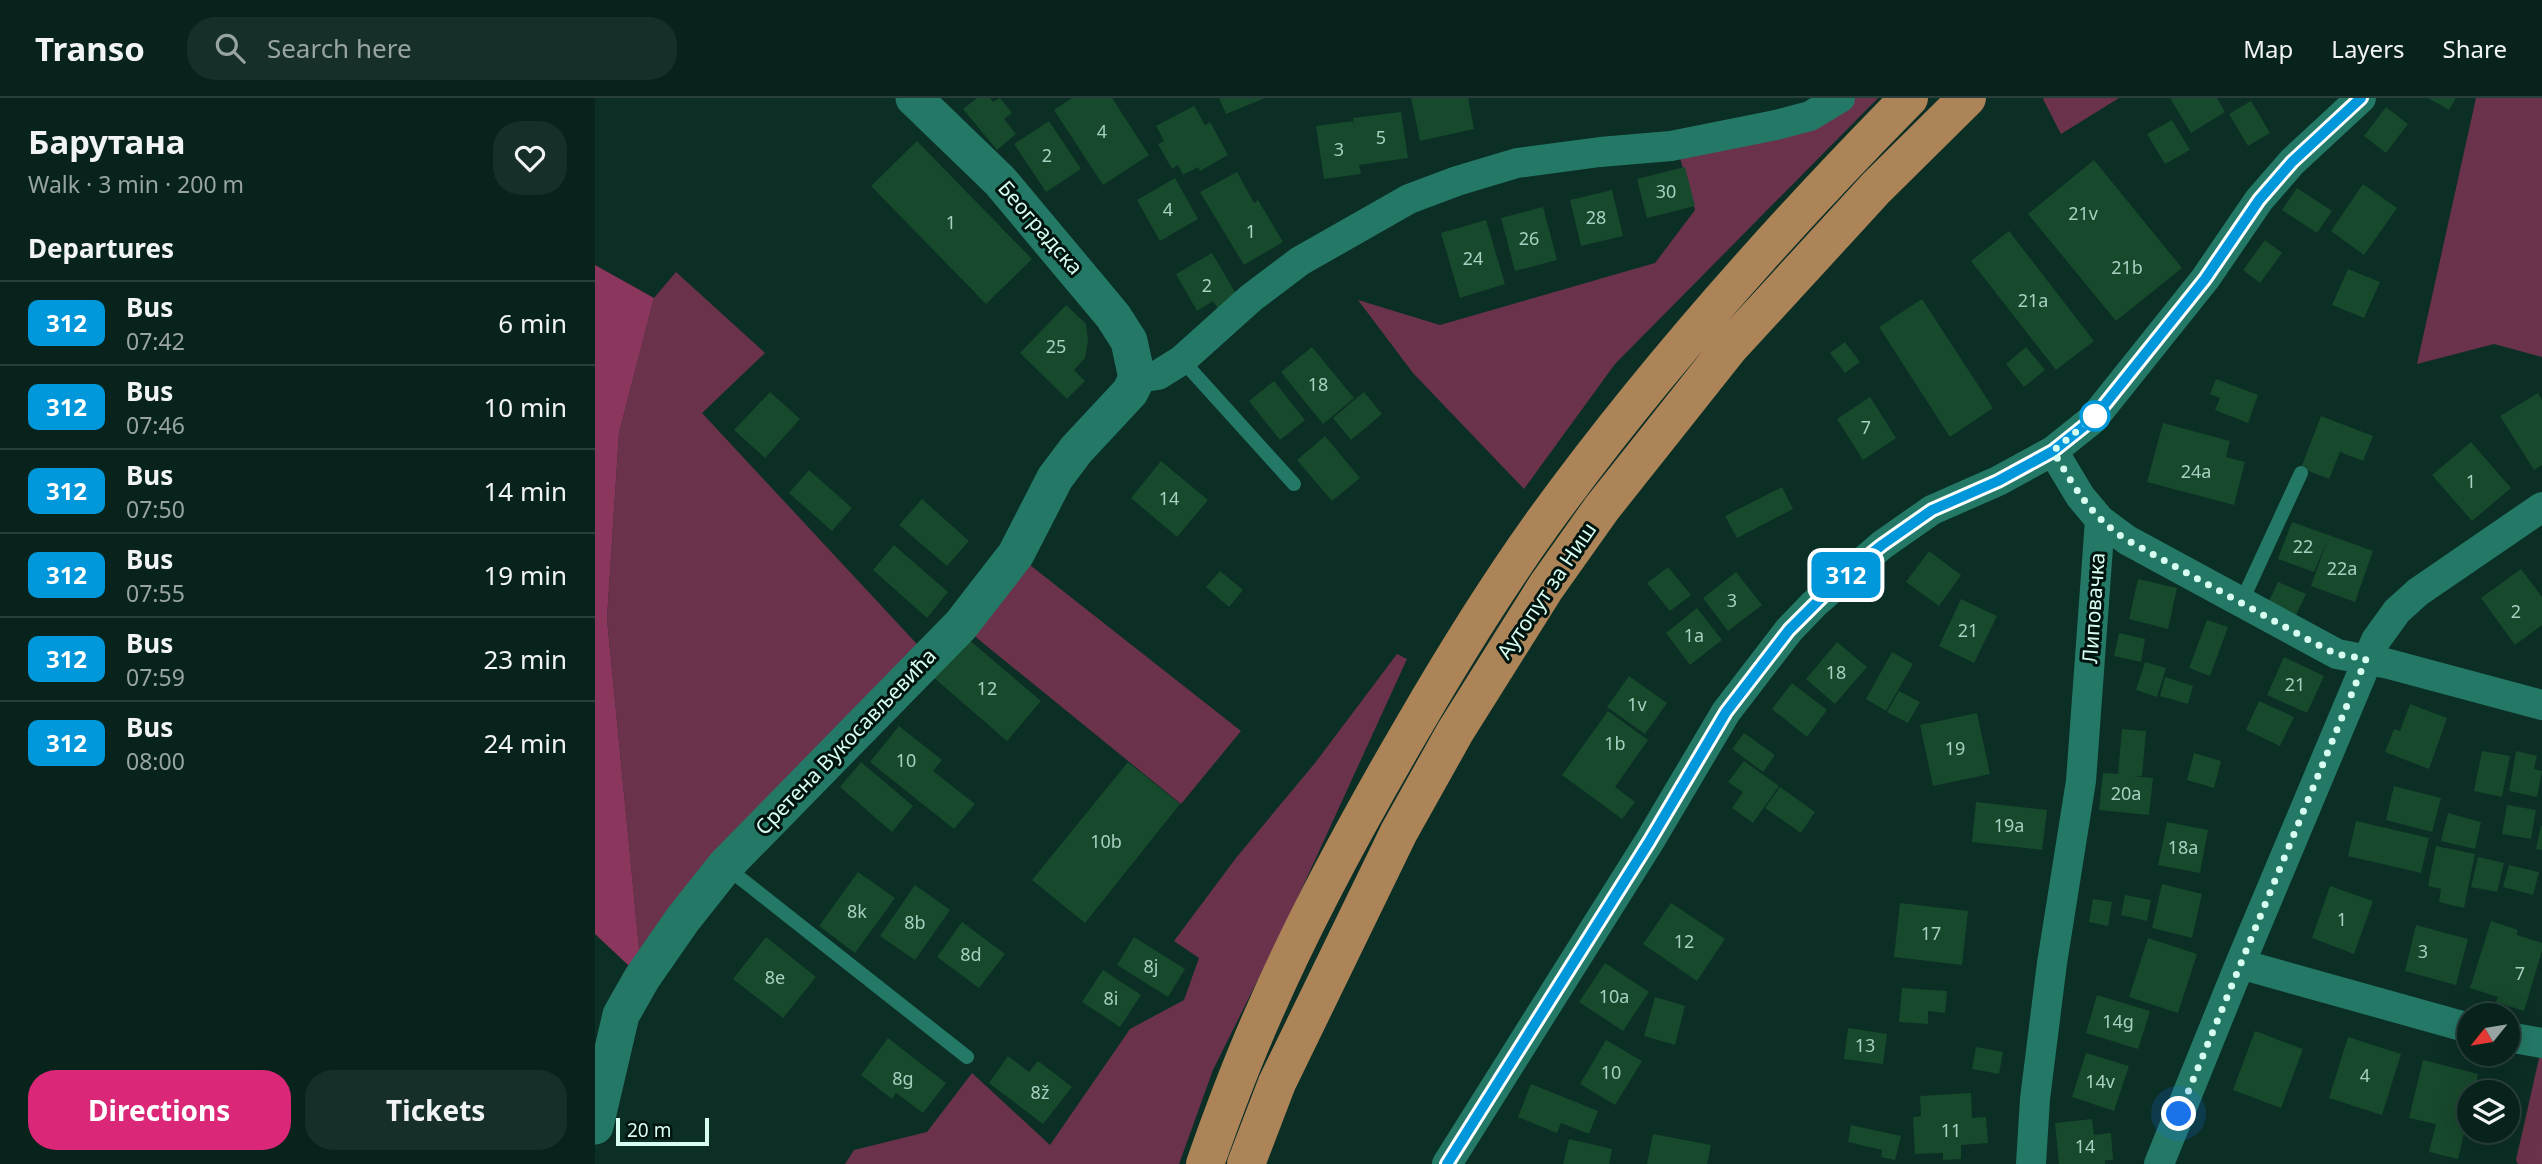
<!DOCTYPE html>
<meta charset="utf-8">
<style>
:root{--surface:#08221c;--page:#162f29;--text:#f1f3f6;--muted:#98a4a3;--line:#293f3b;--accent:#db2777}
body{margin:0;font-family:"Noto Sans",sans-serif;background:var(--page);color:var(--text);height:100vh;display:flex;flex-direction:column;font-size:26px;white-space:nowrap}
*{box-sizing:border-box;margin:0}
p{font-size:23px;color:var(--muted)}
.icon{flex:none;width:38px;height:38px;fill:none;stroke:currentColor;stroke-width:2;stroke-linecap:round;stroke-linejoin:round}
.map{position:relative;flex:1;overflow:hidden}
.panel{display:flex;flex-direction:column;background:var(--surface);width:595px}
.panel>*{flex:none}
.badge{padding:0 14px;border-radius:10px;font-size:24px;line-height:46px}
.needle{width:46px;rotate:240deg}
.tools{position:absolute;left:1862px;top:905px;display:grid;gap:14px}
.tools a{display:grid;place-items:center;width:63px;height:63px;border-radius:50%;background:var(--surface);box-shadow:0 7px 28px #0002,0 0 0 2px var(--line);font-size:35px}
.scale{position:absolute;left:21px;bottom:18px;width:93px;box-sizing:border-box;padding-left:7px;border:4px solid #d7fdf1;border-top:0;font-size:19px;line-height:24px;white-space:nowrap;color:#d7fdf1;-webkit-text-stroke:5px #00140f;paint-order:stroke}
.you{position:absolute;width:35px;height:35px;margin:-18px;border:5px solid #fff;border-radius:50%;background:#1a73e8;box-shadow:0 0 0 10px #1a73e833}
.map>.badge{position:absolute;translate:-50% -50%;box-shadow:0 0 0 4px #fff}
h2{padding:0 28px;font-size:26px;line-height:63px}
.round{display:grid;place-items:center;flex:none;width:74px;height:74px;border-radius:28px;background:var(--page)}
.overview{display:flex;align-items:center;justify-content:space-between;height:119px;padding:0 28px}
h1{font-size:33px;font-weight:700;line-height:52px}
.primary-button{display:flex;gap:14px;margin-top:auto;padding:14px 28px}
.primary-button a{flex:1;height:80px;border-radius:28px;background:var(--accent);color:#fff;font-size:28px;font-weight:700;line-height:80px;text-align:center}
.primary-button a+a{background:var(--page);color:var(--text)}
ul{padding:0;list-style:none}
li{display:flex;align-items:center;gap:21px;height:84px;padding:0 28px;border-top:2px solid var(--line)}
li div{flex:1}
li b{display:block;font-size:26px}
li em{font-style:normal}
li .badge{min-width:77px;font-weight:700;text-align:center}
header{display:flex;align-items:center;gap:42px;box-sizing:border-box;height:98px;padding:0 35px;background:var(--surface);border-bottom:2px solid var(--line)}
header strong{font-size:33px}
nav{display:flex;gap:38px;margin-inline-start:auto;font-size:24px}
.search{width:490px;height:63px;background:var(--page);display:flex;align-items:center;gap:18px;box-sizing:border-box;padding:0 24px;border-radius:28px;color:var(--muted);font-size:26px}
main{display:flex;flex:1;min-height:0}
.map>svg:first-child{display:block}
.green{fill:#6b334b}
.forest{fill:#8b365d}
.building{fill:#17492c}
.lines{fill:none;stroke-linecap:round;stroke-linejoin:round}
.service{stroke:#247966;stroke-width:14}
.minor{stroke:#247966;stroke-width:30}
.tertiary{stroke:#247966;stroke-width:37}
.trunk{stroke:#ad8458;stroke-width:38}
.line-casing{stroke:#fff;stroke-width:16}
.line{stroke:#0098da;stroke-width:10}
.walk{stroke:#d7fdf1;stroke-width:7;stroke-dasharray:0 12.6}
.stop-dot{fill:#fff;stroke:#0098da;stroke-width:3.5}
.labels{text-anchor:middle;stroke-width:6;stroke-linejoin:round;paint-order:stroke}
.number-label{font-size:18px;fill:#a7d0c0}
.street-label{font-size:21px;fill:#d7fdf1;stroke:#00140f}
</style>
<header>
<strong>Transo</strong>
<div class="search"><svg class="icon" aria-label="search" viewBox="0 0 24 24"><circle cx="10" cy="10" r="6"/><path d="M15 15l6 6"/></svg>Search here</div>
<nav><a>Map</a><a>Layers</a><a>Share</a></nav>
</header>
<main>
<section class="panel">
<div class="overview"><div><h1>Барутана</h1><p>Walk · 3 min · 200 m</p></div><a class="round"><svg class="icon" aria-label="heart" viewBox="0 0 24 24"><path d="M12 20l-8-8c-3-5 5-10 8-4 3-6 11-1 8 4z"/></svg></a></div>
<h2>Departures</h2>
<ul>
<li><span class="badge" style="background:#0098da;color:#fff">312</span><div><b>Bus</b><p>07:42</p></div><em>6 min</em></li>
<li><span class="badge" style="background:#0098da;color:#fff">312</span><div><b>Bus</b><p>07:46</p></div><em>10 min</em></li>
<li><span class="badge" style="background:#0098da;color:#fff">312</span><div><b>Bus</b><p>07:50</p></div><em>14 min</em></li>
<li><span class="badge" style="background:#0098da;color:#fff">312</span><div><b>Bus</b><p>07:55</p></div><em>19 min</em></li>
<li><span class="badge" style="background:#0098da;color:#fff">312</span><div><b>Bus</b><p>07:59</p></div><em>23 min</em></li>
<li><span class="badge" style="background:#0098da;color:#fff">312</span><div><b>Bus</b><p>08:00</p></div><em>24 min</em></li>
</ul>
<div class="primary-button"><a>Directions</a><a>Tickets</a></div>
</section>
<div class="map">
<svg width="1947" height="1066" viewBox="0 0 1947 1066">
<rect width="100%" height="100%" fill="#0b2e25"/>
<path class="green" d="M1241,0H1283L1020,266L929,391L818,275L763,202L845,227L1060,165L1100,112L1080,43Z
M1449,0H1524L1466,36L1448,1Z
M1881,0H1947V259L1899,246L1822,266Z
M81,174L170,255L107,315L334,559L47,880L12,521L24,335L59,200Z
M421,456L646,633L586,706L366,527Z
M802,556L812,561L693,821L618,972L584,1066H250L259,1052L332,1034L377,975L455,1047L535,931L589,902L604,860L579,843L641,760L720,665Z
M1947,947V1066H1923L1921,1062Z"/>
<path class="forest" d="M0,167L59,200L24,335L12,521L47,880L0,836Z"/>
<path class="building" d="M382,0H395L398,4L405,0L417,15L409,21L421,36L402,52L368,11Z
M477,0H517L554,57L508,87L459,12Z
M624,0H670L631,16Z
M816,0H873L879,31L825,43Z
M1575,0H1622L1630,14L1596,35Z
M1833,0H1861L1854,12Z
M1656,3L1675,35L1653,48L1634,16Z
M599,8L610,27L615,24L633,57L605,73L603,69L588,77L583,67L577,71L563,46L569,43L561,28Z
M1791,9L1813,26L1791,55L1769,38Z
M806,14L813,60L764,67L766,76L729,81L721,28L758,23L760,31L758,20Z
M1577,22L1595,52L1570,66L1552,36Z
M454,23L486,71L451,94L419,46Z
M322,43L437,161L391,206L276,88Z
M1499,62L1587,170L1521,223L1433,116Z
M1090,69L1100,108L1052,120L1042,81Z
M642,74L659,105L663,102L688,144L649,167L605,94Z
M580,80L603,121L565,143L542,102Z
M1768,86L1802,110L1769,157L1736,133Z
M1702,90L1737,113L1722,135L1687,112Z
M1017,92L1028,138L986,148L975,102Z
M948,109L962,162L920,173L906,120Z
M891,122L910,186L865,200L846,135Z
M1414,133L1499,243L1461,272L1376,163Z
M1670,142L1687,155L1665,185L1648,172Z
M617,155L643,199L623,211L618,203L602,213L581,176Z
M1753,171L1785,184L1769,220L1737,207Z
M1327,201L1398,310L1355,339L1284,229Z
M471,207L491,226L493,243L490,260L479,272L490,283L472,301L425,255Z
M1250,244L1265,264L1250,275L1235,255Z
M717,249L759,300L728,326L686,274Z
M1431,249L1450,272L1429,289L1411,266Z
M1621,281L1663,297L1653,325L1620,312L1625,300L1615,296Z
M679,283L710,322L685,342L654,303Z
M175,294L205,321L170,360L139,332Z
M769,294L787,316L756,342L738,320Z
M1943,295L1947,302V367L1939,372L1905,318Z
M1275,299L1301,340L1268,362L1242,321Z
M1726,318L1778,338L1768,363L1745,354L1734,381L1706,370Z
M1568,325L1635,343L1631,359L1650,364L1639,407L1552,384Z
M730,338L765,380L737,403L702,362Z
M1876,344L1916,390L1877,423L1837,377Z
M566,363L613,402L582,439L536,400Z
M214,372L257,410L237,433L194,395Z
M1187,389L1198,411L1142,440L1130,418Z
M327,401L374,443L352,468L304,427Z
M1697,424L1778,453L1760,504L1716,488L1732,443L1719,474L1683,461Z
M299,447L353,494L332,520L278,472Z
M1334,453L1366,477L1344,508L1311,484Z
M1073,469L1096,497L1075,513L1052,485Z
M1926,471L1947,499V527L1920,547L1886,500Z
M625,473L648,492L634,509L611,489Z
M1141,474L1167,507L1133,533L1108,500Z
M1543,481L1582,490L1573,531L1534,521Z
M1683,484L1711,496L1701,517L1673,505Z
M1366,501L1402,518L1379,565L1344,548Z
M1102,510L1127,542L1095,567L1071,535Z
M1612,522L1633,529L1615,578L1594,570Z
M1524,535L1550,541L1546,564L1519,558Z
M372,540L446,603L412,643L338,579Z
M1242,544L1272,569L1240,606L1211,581Z
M1297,554L1318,566L1291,613L1271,601Z
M1689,559L1729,578L1712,615L1672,597Z
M1550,564L1571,570L1562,599L1541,592Z
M1034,578L1072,605L1050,636L1012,609Z
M1570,579L1598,588L1593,606L1565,598Z
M1197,585L1232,612L1212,639L1177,611Z
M1304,593L1325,604L1313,625L1292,614Z
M1664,603L1699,619L1685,648L1651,632Z
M1815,606L1852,620L1834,671L1790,654L1799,631L1805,633Z
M1013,613L1053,642L1020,689L1040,704L1027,721L967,677Z
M1382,615L1395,676L1338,688L1325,627Z
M304,628L347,662L338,673L380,706L359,731L275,664Z
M1527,631L1551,633L1547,678H1538L1558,680L1554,717L1504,712L1508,675L1523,676Z
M1149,635L1180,657L1168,674L1137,651Z
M1887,653L1915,658L1907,699L1879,693Z
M1921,653L1942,658L1939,671L1947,673L1942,699L1914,693Z
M1599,655L1626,663L1619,690L1592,682Z
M1149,663L1184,688L1158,725L1137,710L1148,694L1133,684Z
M266,664L318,708L297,734L245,689Z
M533,664L585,706L490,825L437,782Z
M1799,688L1846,700L1837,734L1791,722Z
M1185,689L1220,714L1206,735L1170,710Z
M1381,704L1452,712L1447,752L1377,744Z
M1912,707L1941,712L1936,741L1907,736Z
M1853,715L1886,724L1880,751L1846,743Z
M1761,723L1834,740L1826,775L1753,758Z
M1572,724L1613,732L1605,775L1563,767Z
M1946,728H1947V752L1941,751Z
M1841,748L1880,756L1869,810L1844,804L1846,791L1833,788Z
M1883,759L1909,765L1902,794L1876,789Z
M1914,767L1944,774L1938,797L1908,789Z
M263,774L300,800L260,855L224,828Z
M1567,786L1607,796L1597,840L1557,830Z
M320,787L355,812L320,862L285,838Z
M1735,788L1778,803L1759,856L1717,840Z
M1530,797L1556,802L1552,823L1526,817Z
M1498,801L1517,804L1513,828L1494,824Z
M1076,805L1130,841L1102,883L1048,846Z
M1305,805L1373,813L1367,867L1299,859Z
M1896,823L1923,832L1922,837L1947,845V853L1929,913L1901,904L1903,899L1875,890Z
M367,824L410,856L384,890L342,859Z
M1821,827L1873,841L1861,887L1810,873Z
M171,839L221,879L188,920L138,881Z
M539,839L590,871L573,899L522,867Z
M1553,840L1602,856L1583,915L1534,899Z
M1010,865L1054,894L1028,933L984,904Z
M508,872L546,897L525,929L487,904Z
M1307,890L1352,893L1350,915L1333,913V926L1304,924Z
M1502,897L1555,913L1543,951L1491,935Z
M1060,899L1090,908L1080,947L1049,938Z
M1253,930L1292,936L1288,966L1249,961Z
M1660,933L1708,951L1686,1010L1638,992Z
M1753,939L1806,956L1787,1017L1734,1000Z
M293,940L351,985L328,1015L301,995L297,1001L266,977Z
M1011,942L1047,963L1020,1007L985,986Z
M1381,949L1408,954L1404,976L1377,971Z
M1491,955L1534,968L1519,1013L1477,999Z
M413,958L434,974L443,963L477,989L448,1026L394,985Z
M1828,962L1883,976L1879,994H1874V1014L1863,1061L1834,1054L1841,1026L1814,1020Z
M936,986L1003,1013L994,1036L966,1025L962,1035L923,1019Z
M1376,995L1377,1020L1391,1019L1393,1045L1366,1047V1061L1348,1062V1055L1320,1056L1318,1019L1326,1018L1325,998Z
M1497,1021L1499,1037L1516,1035L1518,1062H1510V1066H1464L1460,1025Z
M1256,1027L1306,1038L1300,1062L1286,1059L1287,1052L1253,1044Z
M1058,1036L1116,1047L1112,1066H1052Z
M974,1041L1017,1051L1014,1066H968Z"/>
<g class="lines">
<path class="service" d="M587,262L699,386
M1646,505L1706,375
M131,769L372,959"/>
<path class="minor" d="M542,280L563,277L587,262L656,200L705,163L814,101L862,83L922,65L1005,54L1076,48L1181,27L1215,18L1245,0
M1505,422L1532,442L1742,556L1794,566L1947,607
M1645,866L1874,930
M1913,939L1947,945
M852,1066L1054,744L1131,614L1194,532L1219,506L1287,447L1337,412L1403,383L1458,353L1498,321L1610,181L1664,102L1697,64L1766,0
M1436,1066L1440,1001L1457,865L1486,683L1505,422L1485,398L1458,353
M1564,1066L1645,866L1781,542L1802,513L1823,494L1947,409"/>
<path class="tertiary" d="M0,1028L26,917L47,880L88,821L130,768L366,527L421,456L460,380L481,352L535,294L542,280L534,243L518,218L405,83L319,0"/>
<path class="trunk" d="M610,1066C628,1015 647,964 669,915C711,818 762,725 815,634C856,563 899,493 947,426C1057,274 1182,134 1314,0
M651,1066L682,985L804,734L860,634L951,489L1007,410L1134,250L1281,90L1372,0"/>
</g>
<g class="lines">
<g class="line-casing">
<path id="line" d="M852,1066L1054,744L1131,614L1194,532L1248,478L1287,447L1337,412L1403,383L1458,353L1498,321L1610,181L1664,102L1697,64L1766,0"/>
</g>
<use href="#line" class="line"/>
<path class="walk" d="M1500,318L1458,353C1480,390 1495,418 1532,442L1712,541L1741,556L1771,561L1584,1016"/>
</g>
<circle class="stop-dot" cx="1500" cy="318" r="14"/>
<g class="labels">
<g class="number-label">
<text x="507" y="40">4</text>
<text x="786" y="46">5</text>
<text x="744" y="58">3</text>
<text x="452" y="64">2</text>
<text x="1071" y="100">30</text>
<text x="573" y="118">4</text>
<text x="1488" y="122">21v</text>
<text x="1001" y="126">28</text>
<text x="356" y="131">1</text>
<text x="656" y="140">1</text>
<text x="934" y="147">26</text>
<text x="878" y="167">24</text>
<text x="1532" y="176">21b</text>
<text x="612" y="194">2</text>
<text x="1438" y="209">21a</text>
<text x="461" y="255">25</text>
<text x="723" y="293">18</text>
<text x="1271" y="336">7</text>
<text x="1601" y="380">24a</text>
<text x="1876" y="390">1</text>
<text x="574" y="407">14</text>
<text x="1708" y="455">22</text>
<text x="1747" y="477">22a</text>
<text x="1137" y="509">3</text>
<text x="1921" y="520">2</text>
<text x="1373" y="539">21</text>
<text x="1099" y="544">1a</text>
<text x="1241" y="581">18</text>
<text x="1700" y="593">21</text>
<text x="392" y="597">12</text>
<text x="1042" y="613">1v</text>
<text x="1020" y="652">1b</text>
<text x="1360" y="657">19</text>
<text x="311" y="669">10</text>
<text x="1531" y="702">20a</text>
<text x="1414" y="734">19a</text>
<text x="511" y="750">10b</text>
<text x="1588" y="756">18a</text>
<text x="262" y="820">8k</text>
<text x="1747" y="828">1</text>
<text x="320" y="831">8b</text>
<text x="1336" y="842">17</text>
<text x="1089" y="850">12</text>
<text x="1828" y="860">3</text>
<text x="376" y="863">8d</text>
<text x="556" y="875">8j</text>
<text x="1925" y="882">7</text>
<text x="180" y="886">8e</text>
<text x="1019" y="905">10a</text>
<text x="516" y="907">8i</text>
<text x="1523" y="930">14g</text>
<text x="1270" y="954">13</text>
<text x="1016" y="981">10</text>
<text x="1770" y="984">4</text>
<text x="308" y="987">8g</text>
<text x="1505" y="990">14v</text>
<text x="445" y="1001">8ž</text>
<text x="1356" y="1039">11</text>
<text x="1490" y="1055">14</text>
</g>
<g class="street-label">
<text transform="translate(445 130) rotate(49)" y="7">Београдска</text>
<text transform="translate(952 493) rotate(-56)" y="7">Аутопут за Ниш</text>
<text transform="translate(1499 510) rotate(-86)" y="7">Липовачка</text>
<text transform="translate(251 644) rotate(-46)" y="7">Сретена Вукосављевића</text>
</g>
</g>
</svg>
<div class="tools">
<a><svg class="needle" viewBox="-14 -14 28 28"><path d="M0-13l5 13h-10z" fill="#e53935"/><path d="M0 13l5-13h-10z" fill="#98a4a3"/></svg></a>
<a><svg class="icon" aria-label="layers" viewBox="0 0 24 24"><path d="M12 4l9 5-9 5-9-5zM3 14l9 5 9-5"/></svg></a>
</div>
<div class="scale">20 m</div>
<div class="you" style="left:1584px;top:1016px"></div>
<b class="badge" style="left:1251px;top:477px;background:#0098da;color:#fff">312</b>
</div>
</main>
